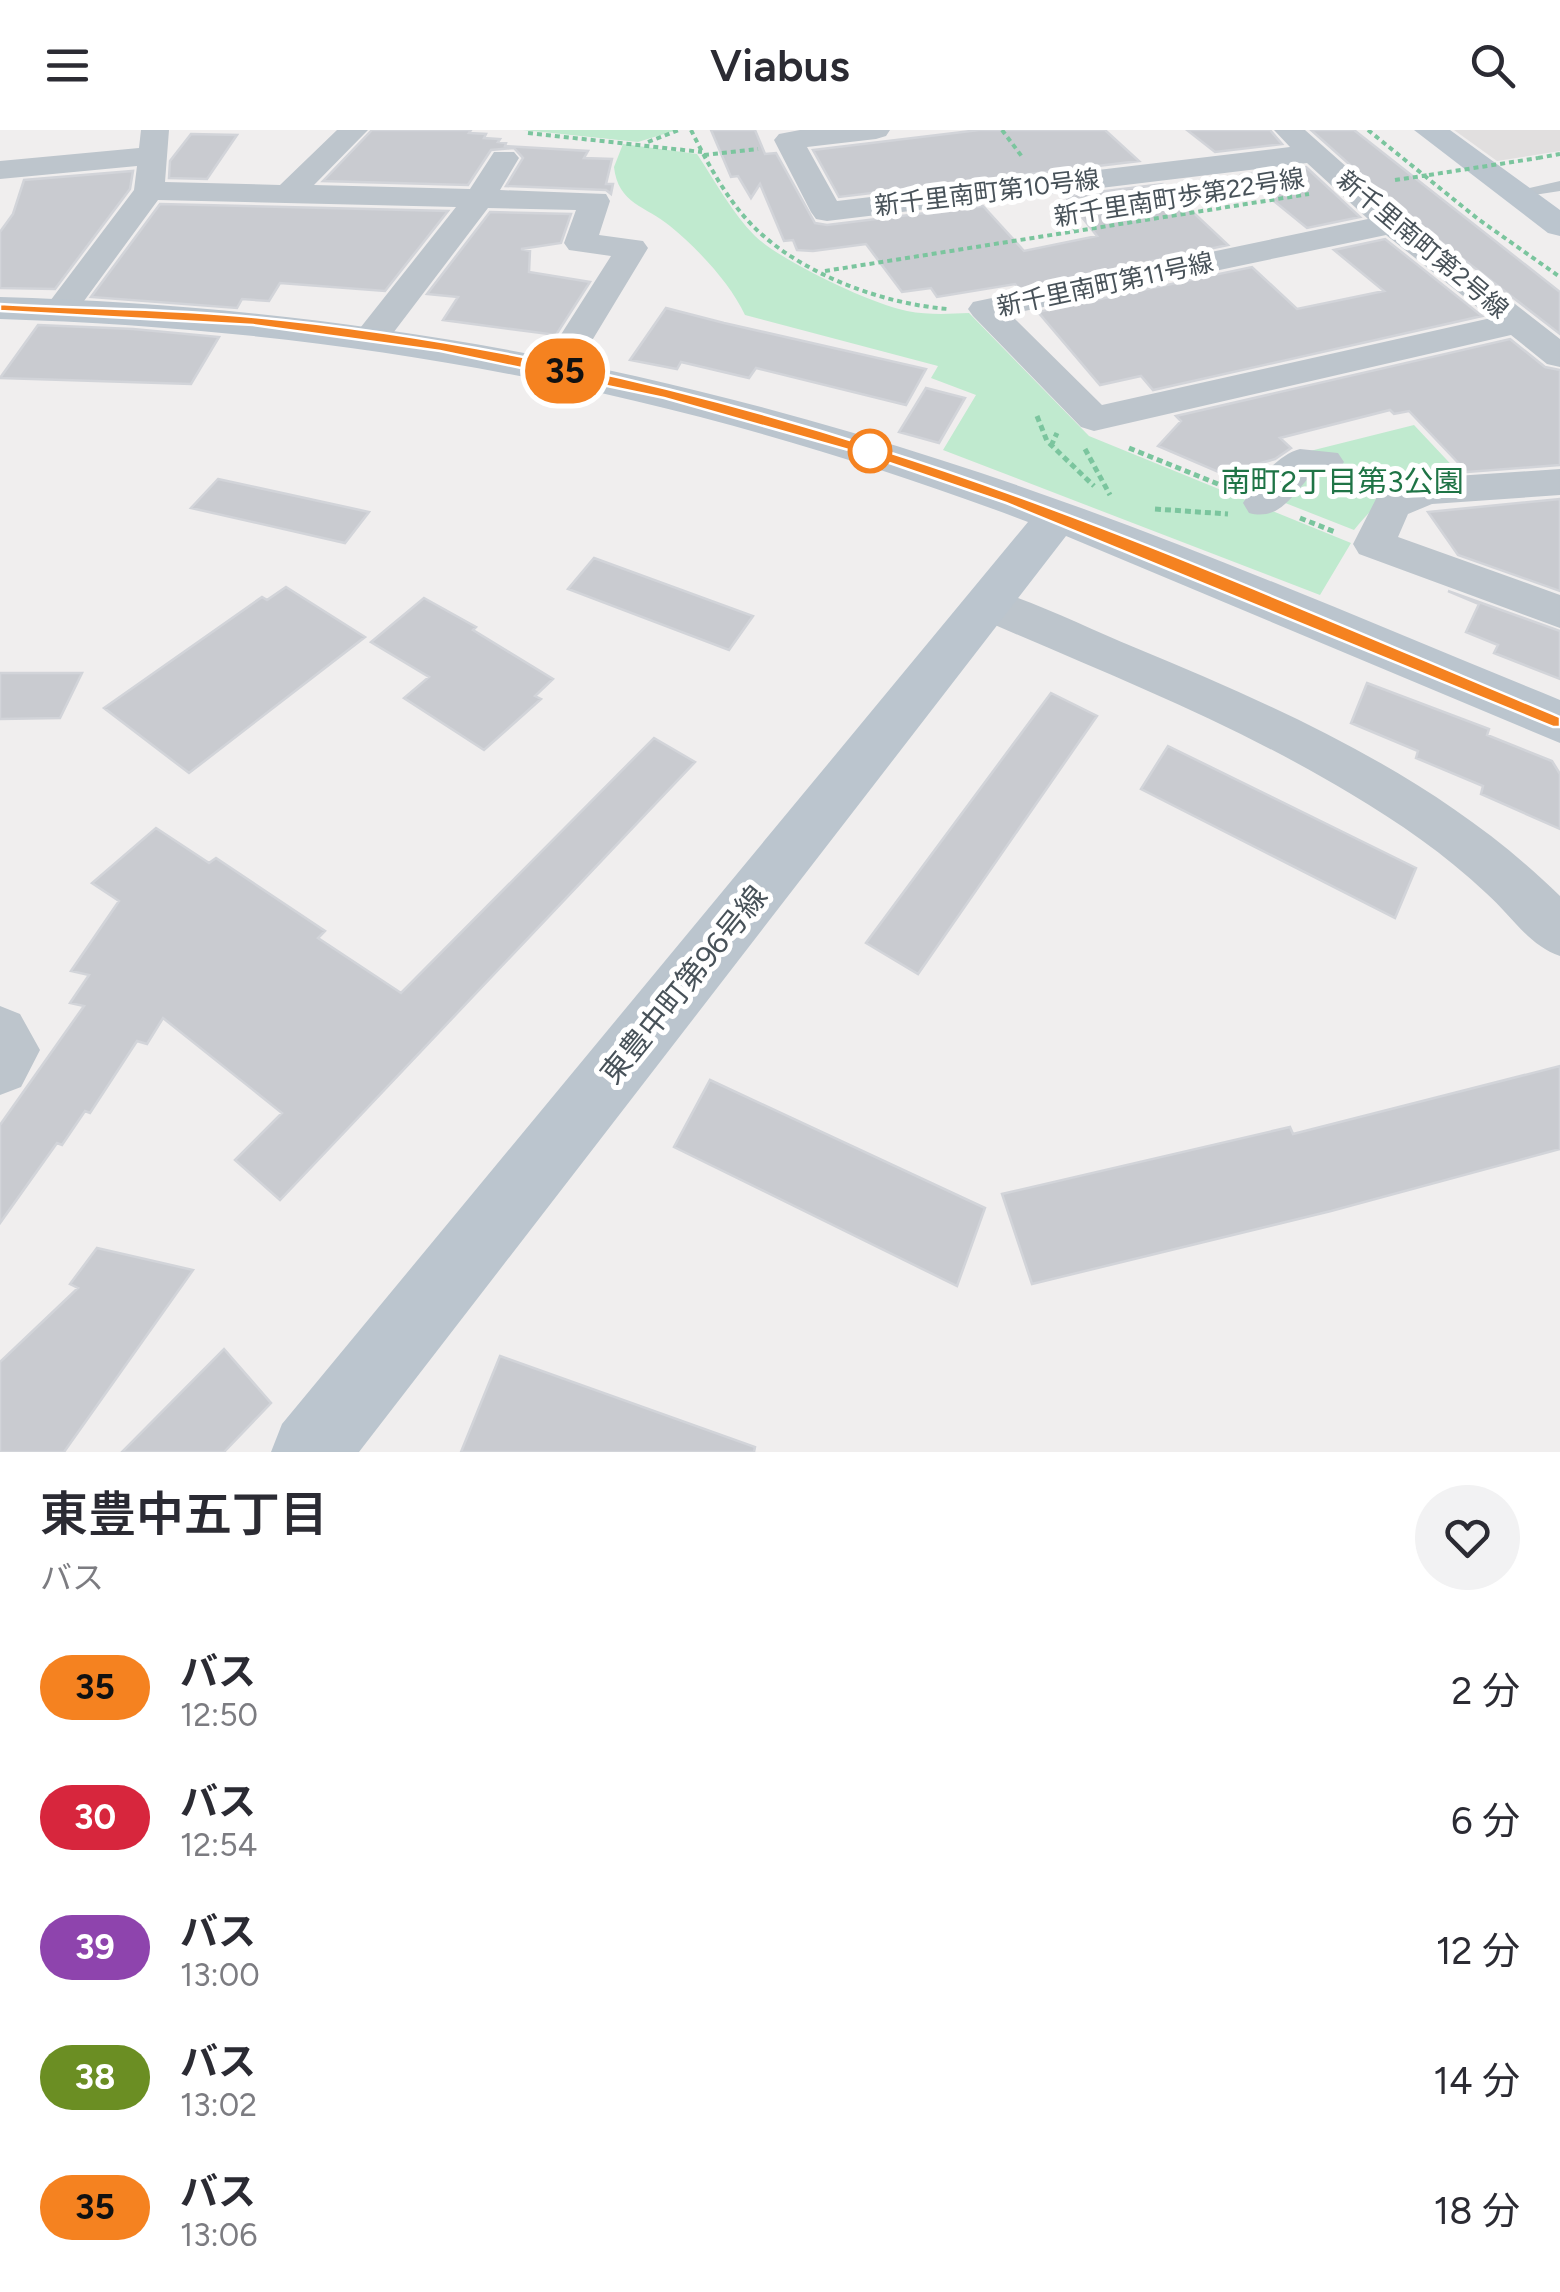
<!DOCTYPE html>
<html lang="ja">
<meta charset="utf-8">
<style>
:root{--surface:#fff;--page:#f2f2f3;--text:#2b2b33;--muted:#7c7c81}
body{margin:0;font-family:Figtree,"Noto Sans JP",sans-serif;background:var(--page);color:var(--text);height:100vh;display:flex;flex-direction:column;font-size:38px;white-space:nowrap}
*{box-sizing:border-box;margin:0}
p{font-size:32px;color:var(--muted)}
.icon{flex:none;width:55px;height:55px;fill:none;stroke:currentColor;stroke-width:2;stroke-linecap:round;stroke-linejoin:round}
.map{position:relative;height:1322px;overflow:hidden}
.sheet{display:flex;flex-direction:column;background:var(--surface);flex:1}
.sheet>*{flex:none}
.badge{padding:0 20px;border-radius:32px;font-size:35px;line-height:65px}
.map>.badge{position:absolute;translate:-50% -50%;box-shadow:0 0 0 5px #fff}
.round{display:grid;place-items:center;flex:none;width:105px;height:105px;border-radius:52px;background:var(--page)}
.summary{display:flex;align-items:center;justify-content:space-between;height:170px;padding:0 40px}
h1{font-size:48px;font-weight:600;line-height:75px}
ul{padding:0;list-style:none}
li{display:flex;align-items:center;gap:30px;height:130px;padding:0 40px}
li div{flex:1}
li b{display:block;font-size:38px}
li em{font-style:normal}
li .badge{min-width:110px;font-weight:700;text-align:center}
header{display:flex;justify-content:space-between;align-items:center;height:130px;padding:0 40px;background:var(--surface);font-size:45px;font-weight:600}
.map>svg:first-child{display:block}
.education{fill:#e1dfdf}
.green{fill:#c0eacf}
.building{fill:#c9cbd0;stroke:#d2d4d9;stroke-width:2.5}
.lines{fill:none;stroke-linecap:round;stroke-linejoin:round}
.path-far1{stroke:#7bc59e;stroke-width:4;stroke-dasharray:5 4;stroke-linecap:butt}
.path{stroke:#7bc59e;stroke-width:5;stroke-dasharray:6 4;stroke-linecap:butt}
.lane{fill:#bdc5cc;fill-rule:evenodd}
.street{fill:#bdc5cc;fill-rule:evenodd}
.secondary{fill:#bbc5ce;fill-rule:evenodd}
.path-bridge{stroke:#7bc59e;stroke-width:4;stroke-dasharray:5 4;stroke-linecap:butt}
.line{fill:#f58220;stroke:#fff;stroke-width:2.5}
.stop-dot{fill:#fff;stroke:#f58220;stroke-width:5}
.labels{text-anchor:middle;stroke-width:10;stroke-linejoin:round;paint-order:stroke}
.far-street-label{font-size:25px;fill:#485259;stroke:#fff}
.park-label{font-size:30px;fill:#1f7446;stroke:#fff}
.street-label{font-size:30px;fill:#485259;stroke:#fff}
</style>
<header><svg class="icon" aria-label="menu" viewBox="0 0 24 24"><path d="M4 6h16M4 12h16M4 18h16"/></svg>Viabus<svg class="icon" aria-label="search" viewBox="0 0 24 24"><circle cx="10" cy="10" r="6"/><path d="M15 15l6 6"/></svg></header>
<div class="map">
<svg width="1560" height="1322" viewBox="0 0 1560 1322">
<rect width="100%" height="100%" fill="#f0eeee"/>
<path class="education" d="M1454,0H1560V21L1497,31Z"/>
<path class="green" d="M523,0H677L638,12Z
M623,14L697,24C715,51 732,83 755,106C783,132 869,173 907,181C928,185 948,184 969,183L1089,306L1351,413L1320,465L943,320L976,265L931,248L938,236L745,185C730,153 698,119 670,96C646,76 618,74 614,37Z
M1414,295L1461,345C1403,354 1392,354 1354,400L1247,358L1302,323Z"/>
<path class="building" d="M372,0H471L469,3L486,4L484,8L500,9L498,12L506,13L505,16L588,21L584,28L612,29L606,54H613L611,64L606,60L506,56L523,28L514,18L491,20L468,55L323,51Z
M711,0H755L765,24L776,23L815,93L827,95L983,76L1024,121L1097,106L1065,66L1163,54L1228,115L1019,159L1015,154L937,167L931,158L902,162L866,114L813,121L797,120L793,110L784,111L760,54L751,68L738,46L731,47Z
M979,0H1105L1139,31L839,67L813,20Z
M1187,0H1270L1282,14L1215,22Z
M1311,0H1354L1560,162V204L1405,84Z
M191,4L237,5L207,49L169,48L170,31Z
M1306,37L1360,87L1307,98L1242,45Z
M133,41L130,59L55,159L0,158V102L13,84L24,50Z
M160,74L448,81L385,161L280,153L269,171L242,169L237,178L91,167Z
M490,82L571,84L561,113L521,119L530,121L529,142L590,152L556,205L443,190L458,167L427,164Z
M1385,109L1482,186L1153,260L1141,246L1100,255L1038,182L1252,137L1297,179L1384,161L1334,120Z
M666,178L724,193L926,239L906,275L756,238L749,248L681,232L677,239L630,230Z
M38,195L133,199L219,207L191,254L0,248Z
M1510,209L1545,237L1560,240V335L1467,342L1409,281L1394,284L1390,280L1280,308L1291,318L1275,329L1223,344L1158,316L1181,291L1176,286Z
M926,258L965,268L939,313L899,302Z
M218,349L369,382L345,413L191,378Z
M1560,369V461L1458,425L1428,382Z
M594,428L753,486L729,520L568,459Z
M286,457L365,507L189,643L104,578L262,467L267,470Z
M1448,461L1560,501V549L1494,523L1498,515L1466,502L1479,474Z
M424,468L476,497L473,500L553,549L535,566L541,569L484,620L404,568L429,547L371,512Z
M0,543H82L60,588L0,589Z
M1367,553L1489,599L1487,605L1552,631L1560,644V699L1481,664L1483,656L1416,628L1418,621L1351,593Z
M1051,563L1097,586L918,844L866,813Z
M654,608L695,632L280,1070L235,1030L282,983L163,888L147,914L137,911L90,983L85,981L62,1015L57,1013L0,1093V995L84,876L70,873L89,845L71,841L119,771L92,753L156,698L209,733L216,728L325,801L318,808L401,863Z
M1168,616L1416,738L1395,788L1141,659Z
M1560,936V1019L1331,1081L1032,1154L1002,1064L1290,997L1293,1004Z
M710,950L985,1078L957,1156L674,1017Z
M97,1118L193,1140L64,1322H0V1232L78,1158L70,1154Z
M224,1219L271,1273L224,1322H122Z
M500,1226L755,1317L754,1322H461Z"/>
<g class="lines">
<path class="path-far1" d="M691,0C709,36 729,74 759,102C807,146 884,174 948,179
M1002,0L1023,28
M1368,0L1478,89L1560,147
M528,3L702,22
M648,12L679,0
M704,25L758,19
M1538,28L1560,24
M1395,50L1429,45
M1063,82L1077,102
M825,141L1309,64"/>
<path class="path" d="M1037,286L1047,311L1094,356
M1051,316L1057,303
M1129,318L1228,358
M1085,319L1110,365
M1155,379L1228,384
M1300,388L1335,402"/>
<path class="lane" d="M1560,51V61L1515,68L1507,63Z"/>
<path class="street" d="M141,0H169L165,52L280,55L337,0H368L314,55L470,59L494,22H514L519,28L500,60L606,64L610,71L599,105L643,111L648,118L570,247L557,250L544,247L539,239L611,126L569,120L564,113L576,80L488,78L384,215L371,218L358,215L353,207L456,77L158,70L73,186L61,189L49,186L44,179L134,60L137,36L0,49V31L139,18Z
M800,0H890L886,6L876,9L807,17L837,71L1290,17L1274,0H1305L1403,87L1560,209V237L1547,234L1511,205L1094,301L1081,297L973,186L968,179L973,172L1368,89L1307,33L827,91L816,89L811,82L774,10L779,4ZM1386,105L1491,188L1102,275L1010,184Z
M1300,319L1338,323L1344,332L1338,341L1311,345C1292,366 1279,391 1249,383L1243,373C1255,353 1277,325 1300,319Z
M1560,339V365L1432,374L1408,384L1398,407L1560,465V498L1359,424L1353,414L1378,365L1426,348Z
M988,458C1039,473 1087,498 1136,518C1288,581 1441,649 1560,766V826C1528,815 1511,785 1486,763C1446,725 1398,692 1351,664C1232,592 1100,541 972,485L966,474L972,463Z
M0,876L20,884L40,920L21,957L0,965Z"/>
<path class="secondary" d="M1414,0H1450L1560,80V106L1548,103Z
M0,167C328,176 632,230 944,331C1154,398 1356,487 1560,570V613L1066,406L359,1322H271L282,1294L1028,392C691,264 360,200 0,189Z"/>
<path class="path-bridge" d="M1429,45L1538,28"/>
</g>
<path class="line" d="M0,174C84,179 170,178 254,187C462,207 680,255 879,319C1110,392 1341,496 1560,587V597H1553L1006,373L866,325L664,268L440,221L253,195L0,181Z"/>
<circle class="stop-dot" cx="870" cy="321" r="20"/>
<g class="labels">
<g class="far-street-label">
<text transform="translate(987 62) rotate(-7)" y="9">新千里南町第10号線</text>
<text transform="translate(1179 67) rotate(-9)" y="9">新千里南町歩第22号線</text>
<text transform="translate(1423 114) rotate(40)" y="9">新千里南町第2号線</text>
<text transform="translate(1105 154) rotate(-12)" y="9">新千里南町第11号線</text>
</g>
<g class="park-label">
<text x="1342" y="362">南町2丁目第3公園</text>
</g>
<g class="street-label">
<text transform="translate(684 855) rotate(-51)" y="10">東豊中町第96号線</text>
</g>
</g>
</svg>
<b class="badge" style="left:565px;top:241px;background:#f58220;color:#111">35</b>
</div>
<section class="sheet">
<div class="summary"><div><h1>東豊中五丁目</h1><p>バス</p></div><a class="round"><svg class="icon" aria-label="heart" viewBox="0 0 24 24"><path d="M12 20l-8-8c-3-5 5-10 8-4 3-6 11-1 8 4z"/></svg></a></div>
<ul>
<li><span class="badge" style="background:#f58220;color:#111">35</span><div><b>バス</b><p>12:50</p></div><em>2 分</em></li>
<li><span class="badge" style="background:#d7263d;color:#fff">30</span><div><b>バス</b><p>12:54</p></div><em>6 分</em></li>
<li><span class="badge" style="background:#8e44ad;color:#fff">39</span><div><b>バス</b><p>13:00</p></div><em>12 分</em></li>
<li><span class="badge" style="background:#6b8e23;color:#fff">38</span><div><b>バス</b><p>13:02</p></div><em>14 分</em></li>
<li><span class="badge" style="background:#f58220;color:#111">35</span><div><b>バス</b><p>13:06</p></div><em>18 分</em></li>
</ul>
</section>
